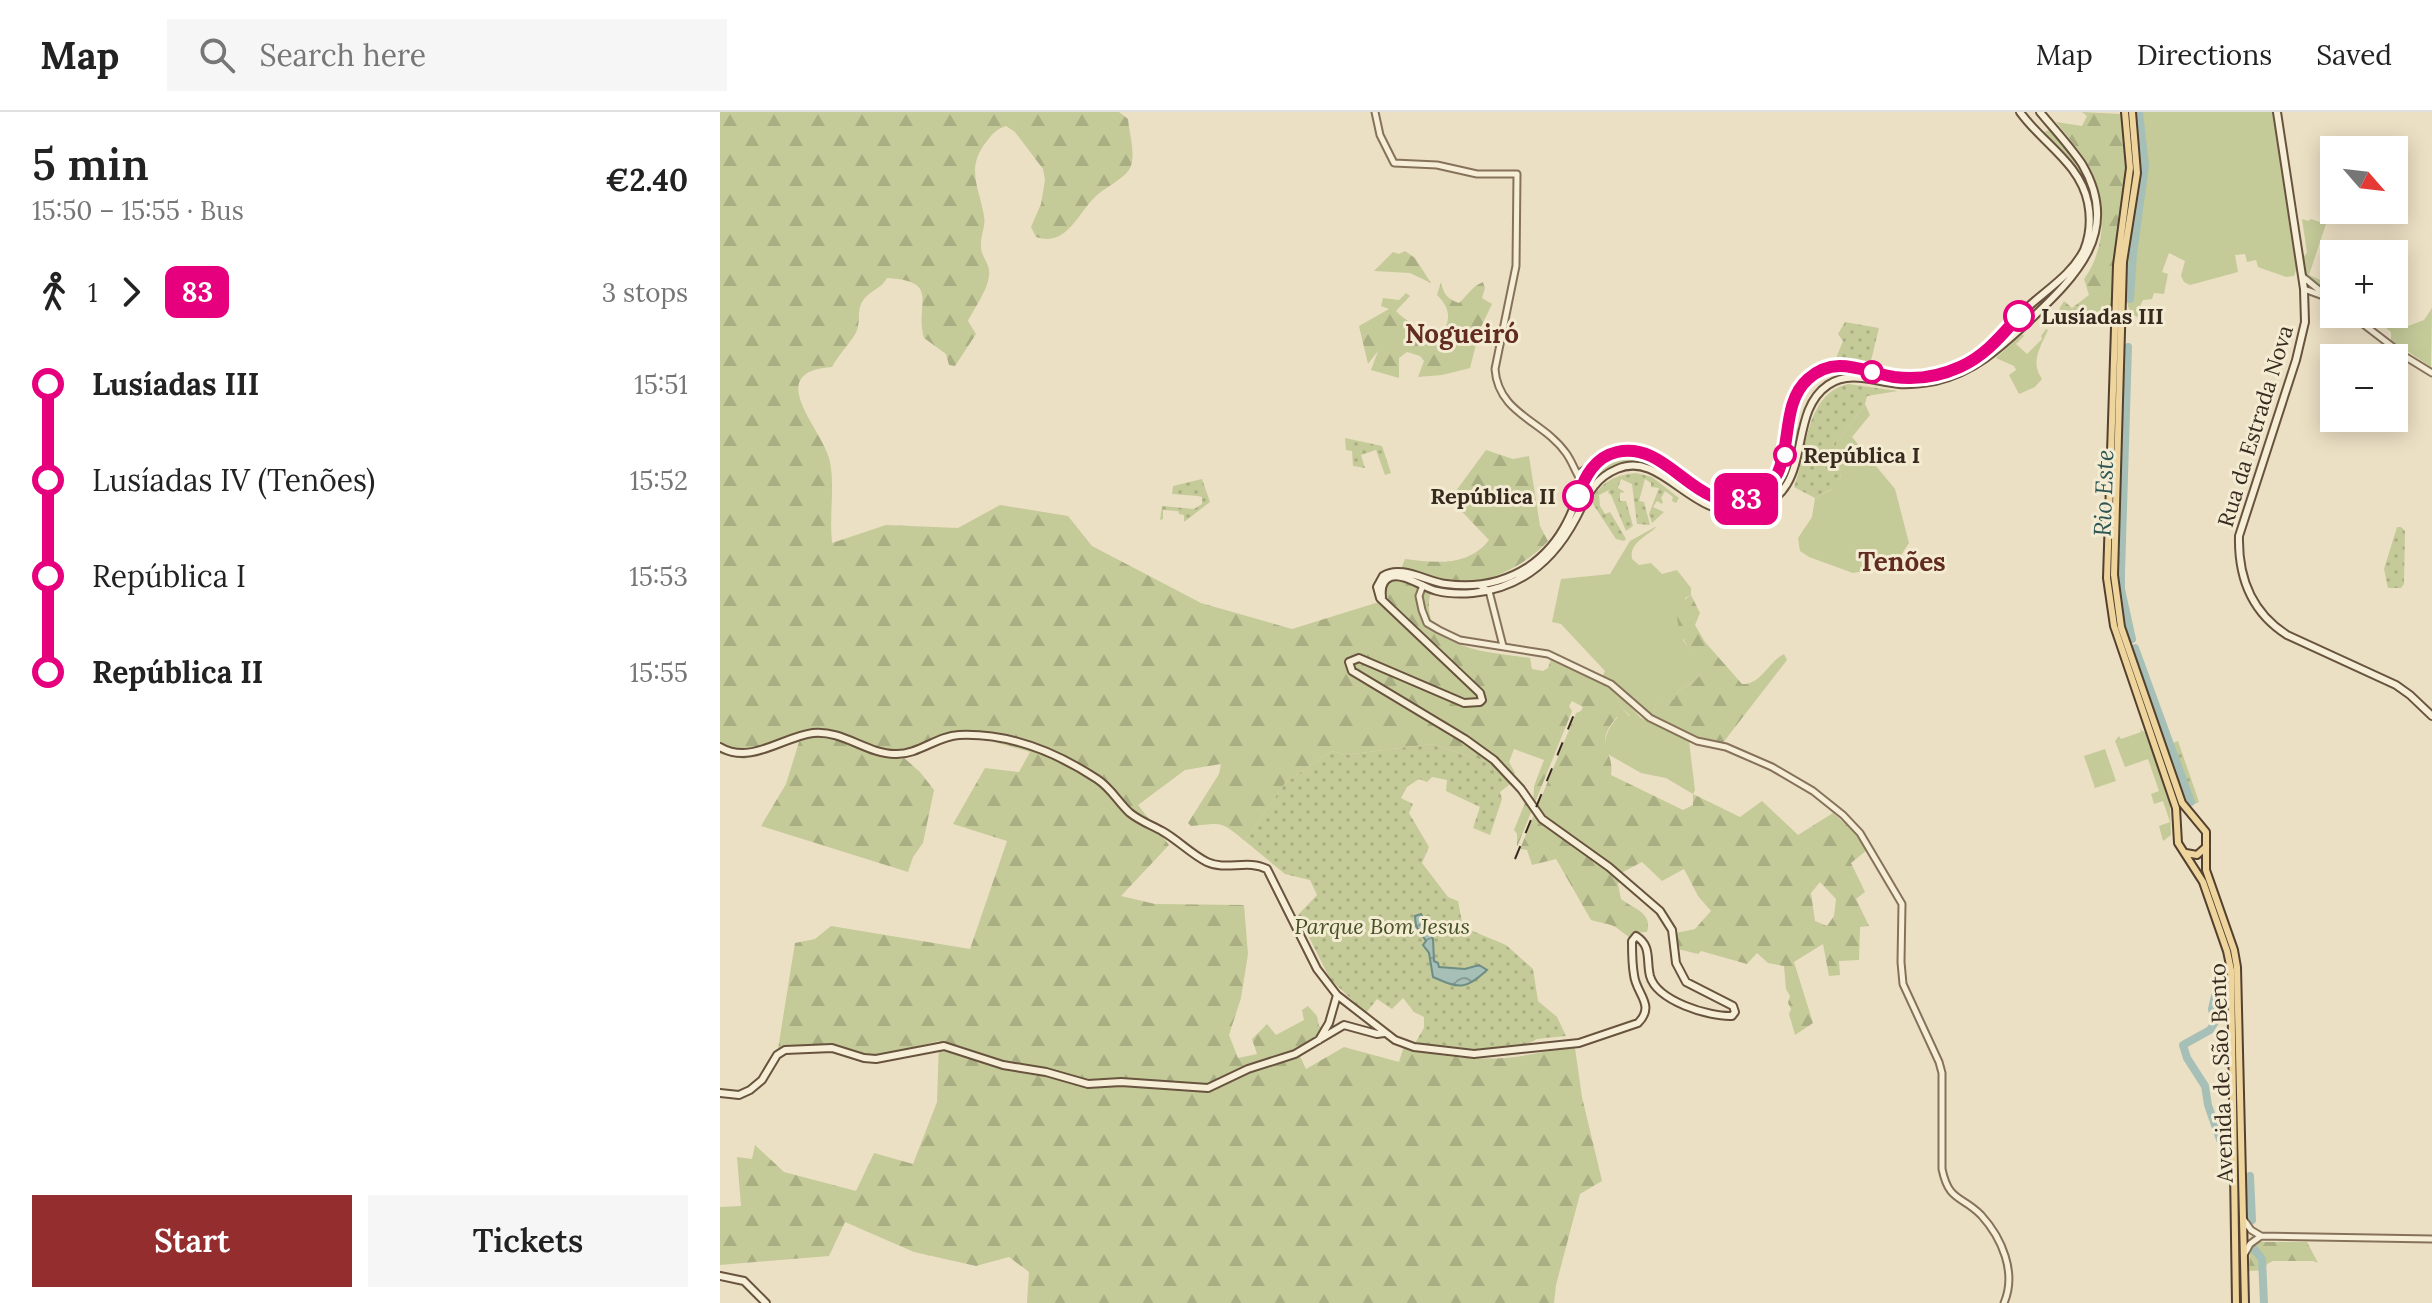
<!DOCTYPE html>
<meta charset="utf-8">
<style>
:root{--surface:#fff;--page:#f6f6f6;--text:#222;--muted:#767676;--line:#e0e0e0;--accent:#932d2e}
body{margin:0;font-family:Lora,serif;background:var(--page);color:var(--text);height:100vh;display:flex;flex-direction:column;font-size:30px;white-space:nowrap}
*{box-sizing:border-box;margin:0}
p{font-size:26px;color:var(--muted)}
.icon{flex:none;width:44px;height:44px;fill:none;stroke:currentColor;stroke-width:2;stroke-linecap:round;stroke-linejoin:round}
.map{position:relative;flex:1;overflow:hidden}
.sheet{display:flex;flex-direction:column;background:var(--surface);width:720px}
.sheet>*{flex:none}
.badge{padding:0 16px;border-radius:12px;font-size:28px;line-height:52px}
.needle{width:52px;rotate:118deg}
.fabs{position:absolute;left:1600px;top:24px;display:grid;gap:16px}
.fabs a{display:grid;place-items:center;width:88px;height:88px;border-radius:0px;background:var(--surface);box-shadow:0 4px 20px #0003;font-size:40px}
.map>.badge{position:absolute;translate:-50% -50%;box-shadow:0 0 0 4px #fff}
.legs{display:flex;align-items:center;gap:12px;height:88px;padding:0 32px;font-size:26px}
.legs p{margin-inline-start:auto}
.head{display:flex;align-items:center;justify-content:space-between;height:136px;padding:0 32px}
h1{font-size:44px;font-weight:600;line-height:60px}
.primary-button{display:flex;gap:16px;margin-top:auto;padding:16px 32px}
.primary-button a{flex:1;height:92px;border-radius:0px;background:var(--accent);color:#fff;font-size:32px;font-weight:600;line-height:92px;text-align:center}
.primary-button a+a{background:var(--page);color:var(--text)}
ul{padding:0 32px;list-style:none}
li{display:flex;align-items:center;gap:28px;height:96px;font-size:30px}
li i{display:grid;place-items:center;width:12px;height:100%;margin:0 10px;background:currentColor}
li i::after{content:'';width:20px;height:20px;margin:-10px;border:6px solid;border-radius:50%;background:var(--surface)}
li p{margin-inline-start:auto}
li:first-child i{background:linear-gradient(#0000 50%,currentColor 0)}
li:last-child i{background:linear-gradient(currentColor 50%,#0000 0)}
header{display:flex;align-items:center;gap:48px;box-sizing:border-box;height:112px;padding:0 40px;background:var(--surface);border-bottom:2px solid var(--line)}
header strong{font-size:38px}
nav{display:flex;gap:44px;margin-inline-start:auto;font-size:28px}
.search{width:560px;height:72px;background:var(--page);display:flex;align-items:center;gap:20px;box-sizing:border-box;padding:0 28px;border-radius:0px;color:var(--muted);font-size:30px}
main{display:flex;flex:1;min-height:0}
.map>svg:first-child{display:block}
.grass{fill:#c4ca98}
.forest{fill:url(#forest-firs);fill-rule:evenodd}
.park{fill:url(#park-dots)}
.water{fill:url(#water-waves);stroke:#6d8d85;stroke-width:2}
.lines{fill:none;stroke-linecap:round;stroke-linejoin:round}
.river{stroke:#a6c0b8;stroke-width:8}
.tertiary-casing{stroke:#86725b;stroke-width:9}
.secondary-casing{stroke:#68533e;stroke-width:10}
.primary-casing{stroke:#54402f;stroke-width:10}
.tertiary{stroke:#f7eed7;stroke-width:5}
.secondary{stroke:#f7eed7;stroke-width:6}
.primary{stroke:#eed59d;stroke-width:6}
.rail{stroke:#372a1f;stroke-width:2;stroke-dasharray:14 14;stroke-linecap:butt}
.line-1-casing{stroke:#fff;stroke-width:18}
.line-1{stroke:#e6007e;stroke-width:12}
.stop-1-dot{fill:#fff;stroke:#e6007e;stroke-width:4}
.labels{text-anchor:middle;stroke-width:6;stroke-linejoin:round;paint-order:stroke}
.stop-label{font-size:22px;font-weight:bold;fill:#372a1f;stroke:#f4ebd3;text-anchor:start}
.street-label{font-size:22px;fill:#372a1f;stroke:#f4ebd3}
.park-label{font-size:22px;font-style:italic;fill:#475226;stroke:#f4ebd3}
.water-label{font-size:24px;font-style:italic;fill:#2e5653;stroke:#f4ebd3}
.quarter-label{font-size:26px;font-weight:bold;fill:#622d20;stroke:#f4ebd3}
</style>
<header>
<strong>Map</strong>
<div class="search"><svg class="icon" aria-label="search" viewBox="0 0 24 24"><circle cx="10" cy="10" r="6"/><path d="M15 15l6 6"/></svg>Search here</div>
<nav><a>Map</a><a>Directions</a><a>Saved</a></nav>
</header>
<main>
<section class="sheet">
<div class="head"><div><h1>5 min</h1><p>15:50 – 15:55 · Bus</p></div><b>€2.40</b></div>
<div class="legs"><svg class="icon" aria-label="walk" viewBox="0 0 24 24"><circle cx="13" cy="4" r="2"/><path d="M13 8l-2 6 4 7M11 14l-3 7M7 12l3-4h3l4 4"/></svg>1<svg class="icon" aria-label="forward" viewBox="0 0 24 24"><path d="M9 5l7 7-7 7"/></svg><b class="badge" style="background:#e6007e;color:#fff">83</b><p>3 stops</p></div>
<ul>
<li><i style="color:#e6007e"></i><b>Lusíadas III</b><p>15:51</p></li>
<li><i style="color:#e6007e"></i><span>Lusíadas IV (Tenões)</span><p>15:52</p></li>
<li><i style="color:#e6007e"></i><span>República I</span><p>15:53</p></li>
<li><i style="color:#e6007e"></i><b>República II</b><p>15:55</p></li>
</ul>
<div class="primary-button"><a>Start</a><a>Tickets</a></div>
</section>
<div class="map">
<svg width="1712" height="1191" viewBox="0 0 1712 1191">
<defs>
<pattern id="forest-firs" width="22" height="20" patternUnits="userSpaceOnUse" patternTransform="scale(2)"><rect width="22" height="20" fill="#c4ca98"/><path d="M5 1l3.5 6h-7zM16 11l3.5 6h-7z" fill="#a9ae83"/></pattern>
<pattern id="park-dots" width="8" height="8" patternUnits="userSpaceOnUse" patternTransform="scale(2)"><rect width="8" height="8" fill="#c4ca98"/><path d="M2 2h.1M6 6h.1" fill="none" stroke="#a9ae83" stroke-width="1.8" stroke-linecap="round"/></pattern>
<pattern id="water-waves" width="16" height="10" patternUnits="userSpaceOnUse" patternTransform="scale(2)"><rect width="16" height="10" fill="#a6c0b8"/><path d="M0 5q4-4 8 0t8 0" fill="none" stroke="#889c95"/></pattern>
</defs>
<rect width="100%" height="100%" fill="#ece0c4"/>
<path class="grass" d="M1415,0H1553L1577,155L1574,164L1566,165L1538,155L1536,148L1527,150L1525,142L1515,143L1518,160L1470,173L1464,170L1461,164L1465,149L1449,141L1442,160L1448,162L1444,182L1434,181L1432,187L1423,188L1419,196L1421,207C1415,204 1410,201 1408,194C1399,159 1419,100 1421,63C1422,42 1418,21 1415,0Z
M1331,17C1341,30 1354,43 1361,57C1399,131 1344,173 1295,219L1292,216C1310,196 1333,181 1351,161C1378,132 1379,89 1356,57C1347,44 1333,33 1322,21Z
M1582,107L1588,109L1591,107L1606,112L1589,163L1614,174V185L1586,164L1583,145L1587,141Z
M1712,196L1711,255L1671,228V220L1648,202H1662L1688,214L1704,208Z
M1326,217L1328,218C1320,236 1310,250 1322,267L1315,275L1299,282L1289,263L1296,258L1294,254L1276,246L1302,222L1304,224L1296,232L1307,242L1322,227L1321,224Z
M1145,292L1150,303L1132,325L1175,377L1189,431L1174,454L1133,461L1089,445L1080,439L1078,426L1092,405L1095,386L1111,378L1118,366L1121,367L1116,332Z
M1071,314L1082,318C1074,351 1068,383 1031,395C1019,399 1006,399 995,395C964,383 950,354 914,354C897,354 888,357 874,368L869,365C915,311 945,364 988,386C1016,401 1052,384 1065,356C1070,344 1070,327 1071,314Z
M937,414C928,425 909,429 912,447L919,453L931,451L942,462L957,458L971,476V483L965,486L963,528L977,549L981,562L973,571L959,578L954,587L950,589L937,586L933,604C913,595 902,574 882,565L885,559L841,512L832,510L841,467L890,462L910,429Z
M894,578L921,606L946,615L969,629L975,678L973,682L946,666L921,661L886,641C883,626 888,616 898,605L910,604L902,596Z
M1420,617L1426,621L1450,693L1451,723L1443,729L1439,714L1450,710L1443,689L1434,692L1431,682L1439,679L1428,647L1405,655L1395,629L1399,624L1401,627L1421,620Z
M1385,637L1396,669L1375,676L1364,644Z"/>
<path class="forest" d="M0,0H399L408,7C409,20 417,46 409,58C401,69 383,76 374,86C357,103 346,135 316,125L311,115L321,92L325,68L323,57L295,20L286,14C277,17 273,21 267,29C245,56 259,74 264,104C266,115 260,124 261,135C261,143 268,150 269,158C271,174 255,195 248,209L256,222L235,254L229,253L226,242L204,226C194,192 222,169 167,166C161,177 151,178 144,187C136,197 141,207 137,218C134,227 118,243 112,255C40,260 105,319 110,350C115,375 109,404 112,431L166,413L238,416L280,393L348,404L372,434L481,491L572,517L659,490L665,482L667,471L677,467L685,447C715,451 748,455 769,428L730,387L766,338L793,347L809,344L820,414L828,429C794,465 756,470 710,483C699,539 773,540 810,546L812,557L823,559L828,556L831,547L873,565L894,578L902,596L914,610L908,615L897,605C872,633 895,638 891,663L963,698L973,693V682L1020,705L1042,689L1078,723L1113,701L1141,726L1147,738L1131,751L1145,780L1136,787L1149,814L1140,815L1139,848L1119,849L1120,863L1109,864L1103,832L1074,850L1093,911L1075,923L1069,902L1071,897L1068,891L1070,884L1066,877L1064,854L1048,851L1037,841L1027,852L981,839L978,842L958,837L956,821L975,817L991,799L978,784L964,757L942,769L922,750L901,761L898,772L901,787C914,797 933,801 927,820L914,821L910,826C889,809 895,815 871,808L836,747L812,753L807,738L800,737L856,601L861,599L863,595L852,589L849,594L852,599L797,735V722L794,718L805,691L813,690L814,674L824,648L794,637L789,650L775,652L711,632L625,643L612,639L565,671L525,729C500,708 502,711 471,714L468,711L499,662L501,652L465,658L418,693L449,733L401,784L435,792L524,793L528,842L521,886L509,923L518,946L537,942L532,927L547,912L556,923L584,908L582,898L588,894L597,904L599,914L602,915L596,926L577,938L586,957L624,935L679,950L684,934C716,945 752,948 785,946C809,944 831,937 855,936L862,985L882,1069L860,1082L836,1173L834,1191H307L309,1160L289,1145L256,1154L194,1140L125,1110L109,1144L0,1153V1095L21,1094L17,1045L32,1047L35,1033L64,1060L136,1079L154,1041L193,1052L217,990L219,929L157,944L143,943L114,934L58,937L75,831L95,827L111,814L250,837L287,729L233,712L265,656L299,660L310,640L267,628L238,626L183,645L200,660L214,678L203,731L193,745L188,760L41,714L66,672L79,630L24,647L0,642ZM1100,770L1116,787L1114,804L1107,814L1095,809L1091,781Z
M1362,0L1401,2L1406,64L1395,133L1391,198L1386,207L1374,215L1339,197L1344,189L1352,196L1369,183L1364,167C1388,135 1387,83 1366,49C1357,35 1346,23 1336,10L1362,14L1367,4Z
M685,139L695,146L711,171L690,161L654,159L673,140L679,142Z
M721,170C723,181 727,187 739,191C748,183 751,175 763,170L765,176L762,186L772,192L760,217L750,256L722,263L698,265L704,249L700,244L687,240L679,246V266L651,258L658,239L648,252L639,214L669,197L661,194L663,186L679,188L686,181L690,184L676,199C687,211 708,221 725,217C731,203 728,194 717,183Z
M971,483L980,501L975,513L985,530L1022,572C1041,573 1048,550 1064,542L1067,548L1002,632L975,626L933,604L937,585L950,589L954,587L959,578L973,571L981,562C974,538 938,504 971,483Z
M1540,1130H1587L1598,1151L1593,1149H1553L1547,1152L1545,1158L1529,1159L1530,1137Z"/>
<path class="park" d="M1125,210L1159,216L1149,257L1114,251L1123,229L1118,222Z
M1128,272L1178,279L1147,284L1145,292L1116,332L1121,367L1118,366L1114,376L1095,386L1074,375C1088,339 1084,283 1128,272Z
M625,326L662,334L671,361L665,363L656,338L641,343L645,356L633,354L632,339L626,338Z
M916,361L932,365L959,386L956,391L952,389L953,385L945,379L941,386L943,390L942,392L937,389L933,395L944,400L932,411L929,402L939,376L931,375V371L925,367L919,389L924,390L930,413L917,412L912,372L901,367L898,376L905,380L900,381V389H906L913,414L906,419L891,383L888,381L889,378L879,383L880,394L885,402L890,400L906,427L904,429L896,427L871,389C881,370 895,363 916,361Z
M482,367L490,390L464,410V403L459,402L458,399L443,398V407L440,408L442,394L474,397L482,392V385L478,384L452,382L453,374Z
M1677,415H1681L1685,419L1684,472L1681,476H1668L1664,457Z
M1458,629L1479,690L1470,693L1446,634Z
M711,632L775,652L789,650L795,661L790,672L780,680L782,687L770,723L753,716L760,695L726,679L727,668L712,665L707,670L699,667L687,675L681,686L693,692L689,701L709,735L702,751L728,785L738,789L743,815L786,833L813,857L818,889L837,905L846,924L817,927L805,934L756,938L695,931L704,916V905L694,900L683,886L672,897L657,887L646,901L610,867L578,803L597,783L590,768L565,762L525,729L565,671L612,639L625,643Z"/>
<path class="water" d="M701,802L713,827L714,849L718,851L719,855L745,857L759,853L767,858C745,878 740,877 713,865L709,841L703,833L706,829L696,814L695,804Z"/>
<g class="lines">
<path class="river" d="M1410,187L1413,142L1425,54L1419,0
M1408,235L1401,461V477L1412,527
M1415,536L1471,690
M1495,884L1492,897L1495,910L1490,918L1463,933L1467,946L1485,974L1488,993L1503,1036
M1530,1064L1532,1108
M1534,1137L1542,1147L1544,1191"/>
<g class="tertiary-casing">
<path id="tertiary" d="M655,0L660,23L674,51L717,53L757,62H797L796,154L775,257C778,302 824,309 846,341C856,355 856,368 871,377
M1582,164L1614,190
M1584,177L1606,185
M1630,202L1686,245L1712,261
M859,361L875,351
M703,473L699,484L702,498L707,511L719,518L740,528L828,542L891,572L930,606L977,629L1006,635L1052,655L1093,679L1123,703L1140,721L1182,792L1181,850L1183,872L1219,950L1222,961V1057C1229,1090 1241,1083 1261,1103C1282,1126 1297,1161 1284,1191
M759,473L769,479L783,534
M1524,1108L1531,1118L1541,1124L1712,1127
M1524,1143L1530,1132L1541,1124"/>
</g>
<g class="secondary-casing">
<path id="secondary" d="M1557,0L1584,177L1585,210L1576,248L1519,424C1518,465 1531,500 1567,523L1676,573L1690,583L1712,604
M662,485C661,477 662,468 671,465C684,461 704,476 717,479C729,482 741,482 753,481C802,476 834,448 856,406C867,385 873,367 897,357C943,337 972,411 1029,398C1098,383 1064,303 1108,273C1130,258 1155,270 1179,272C1191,273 1203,271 1215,269C1255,260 1281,235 1310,208C1356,164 1402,120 1362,52C1350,34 1334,17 1320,0
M0,635C31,653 62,625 93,621C123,618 147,642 175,642C198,643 217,624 239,623C288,621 336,640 377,667C391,676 398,690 410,701C420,709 431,713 442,719C458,728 471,742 487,750C506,759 528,747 547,757L597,857L617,883L675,928L694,935L754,942L859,931L918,911C936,893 916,882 914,863C912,852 912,840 912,829L916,824C932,834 926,848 930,864C937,889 989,905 1012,904L1015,900L1013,894L966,870L956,851L952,818L940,799L889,755L822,707L801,677L774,648L745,627L632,559L629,550L639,546L744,591L760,590L762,588L760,581L660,486L657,475L663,464C681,452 707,470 726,472C755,476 783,471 808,455C824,444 838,428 847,410C862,382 864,344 903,339C954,333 980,408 1034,384C1087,359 1048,283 1101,257C1121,248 1140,257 1160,262C1175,266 1191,267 1208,265C1255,258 1276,224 1309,194C1329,176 1352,162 1364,138C1370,123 1371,106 1368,91C1360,51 1322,31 1300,0
M599,928L609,911L617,883
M0,981L19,983L30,978L42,968L57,943L65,938L112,936L144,946L156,947L224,934L283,953L326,960L368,972L401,970L488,976L528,957L575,942L624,913L657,922L664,921
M0,1164L24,1169L46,1191"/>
</g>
<g class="primary-casing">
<path id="primary" d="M1405,0L1410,56L1397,153L1387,466L1394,514L1456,696L1458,731L1483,770L1507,839L1511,858L1516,1191
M1412,0L1417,61L1403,150L1394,463L1401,515L1462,691L1486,720V758L1514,838L1517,855L1525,1191
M1466,741L1477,743L1486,735"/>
</g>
<use href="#tertiary" class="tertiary"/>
<use href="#secondary" class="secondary"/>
<use href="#primary" class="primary"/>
<path class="rail" d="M795,747L855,600"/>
</g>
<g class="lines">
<g class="line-1-casing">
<path id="line-1" d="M858,384C865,364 875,345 897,340C949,328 975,403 1028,386C1084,368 1052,299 1088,267C1116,242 1143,260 1174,265C1196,268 1220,264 1240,255C1265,244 1281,224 1299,204"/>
</g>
<use href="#line-1" class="line-1"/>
</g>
<g class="stop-1-dot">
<circle cx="1299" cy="204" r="14"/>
<circle cx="1152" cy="260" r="10"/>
<circle cx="1065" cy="343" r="10"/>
<circle cx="858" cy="384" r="14"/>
</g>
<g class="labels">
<g class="stop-label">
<text x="1321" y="212">Lusíadas III</text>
<text x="1083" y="351">República I</text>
<text x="836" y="392" text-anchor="end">República II</text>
</g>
<g class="street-label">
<text transform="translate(1535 314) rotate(-73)" y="8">Rua da Estrada Nova</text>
<text transform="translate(1501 961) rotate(-92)" y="8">Avenida de São Bento</text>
</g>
<g class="park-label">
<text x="662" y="822">Parque Bom Jesus</text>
</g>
<g class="water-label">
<text transform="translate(1384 381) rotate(-88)" y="8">Rio Este</text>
</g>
<g class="quarter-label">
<text x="742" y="231">Nogueiró</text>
<text x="1182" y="459">Tenões</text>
</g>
</g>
</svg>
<div class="fabs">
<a><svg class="needle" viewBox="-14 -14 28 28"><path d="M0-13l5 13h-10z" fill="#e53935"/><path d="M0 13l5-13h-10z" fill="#767676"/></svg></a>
<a>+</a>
<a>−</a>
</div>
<b class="badge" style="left:1026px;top:387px;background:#e6007e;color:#fff">83</b>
</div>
</main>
